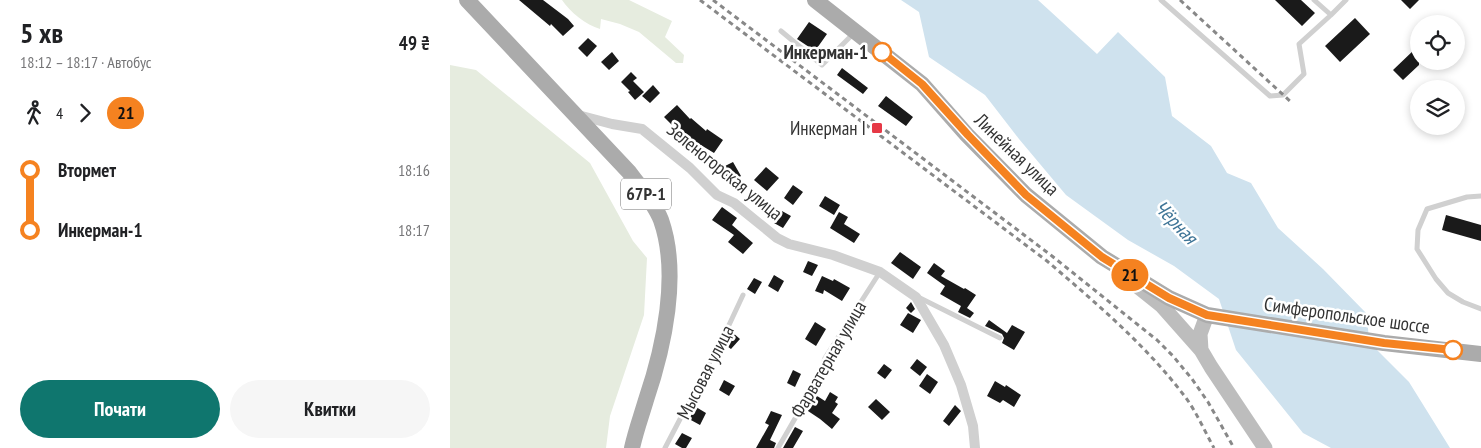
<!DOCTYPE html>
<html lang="uk">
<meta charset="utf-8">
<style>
:root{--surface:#fff;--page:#f6f6f6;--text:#202124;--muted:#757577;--accent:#0f766e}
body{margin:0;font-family:"PT Sans Narrow",sans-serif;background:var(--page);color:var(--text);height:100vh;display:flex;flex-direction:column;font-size:19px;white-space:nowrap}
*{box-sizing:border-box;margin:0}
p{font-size:16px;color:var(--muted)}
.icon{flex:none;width:28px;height:28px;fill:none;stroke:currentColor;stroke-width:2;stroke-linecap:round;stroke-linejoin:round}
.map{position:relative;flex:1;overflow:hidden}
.drawer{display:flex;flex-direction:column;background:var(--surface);width:450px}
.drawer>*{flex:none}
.badge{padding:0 10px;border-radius:16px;font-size:18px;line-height:32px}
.fabs{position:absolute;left:960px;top:15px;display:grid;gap:10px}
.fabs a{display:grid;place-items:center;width:55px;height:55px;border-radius:50%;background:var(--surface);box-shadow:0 2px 8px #0003;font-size:25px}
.map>.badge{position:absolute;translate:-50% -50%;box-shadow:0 0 0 2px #fff}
.legs{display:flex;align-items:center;gap:8px;height:55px;padding:0 20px;font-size:16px}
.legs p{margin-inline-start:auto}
.head{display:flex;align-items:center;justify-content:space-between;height:85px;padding:0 20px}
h1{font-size:28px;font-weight:800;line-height:38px}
.button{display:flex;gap:10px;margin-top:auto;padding:10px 20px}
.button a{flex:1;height:58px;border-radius:30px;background:var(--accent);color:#fff;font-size:20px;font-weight:800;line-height:58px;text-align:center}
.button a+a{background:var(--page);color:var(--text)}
ul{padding:0 20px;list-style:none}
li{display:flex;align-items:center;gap:18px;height:60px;font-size:19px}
li i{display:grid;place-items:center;width:8px;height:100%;margin:0 6px;background:currentColor}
li i::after{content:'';width:12px;height:12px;margin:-6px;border:4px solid;border-radius:50%;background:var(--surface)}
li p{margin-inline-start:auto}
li:first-child i{background:linear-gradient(#0000 50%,currentColor 0)}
li:last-child i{background:linear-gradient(currentColor 50%,#0000 0)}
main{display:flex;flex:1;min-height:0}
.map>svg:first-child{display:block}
.green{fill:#e6ecdf}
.water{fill:#cfe2ee}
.building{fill:#1a1a1a}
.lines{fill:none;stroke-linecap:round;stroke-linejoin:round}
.service{stroke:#d0d0d0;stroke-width:5}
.minor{stroke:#d0d0d0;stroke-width:10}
.secondary{stroke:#bdbdbd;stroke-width:15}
.primary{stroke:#ababab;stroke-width:16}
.rail{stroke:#888;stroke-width:3;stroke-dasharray:5 4;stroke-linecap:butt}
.line-1-casing{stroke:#fff;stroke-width:11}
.line-1{stroke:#f58220;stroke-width:8}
.stop-1-dot{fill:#fff;stroke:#f58220;stroke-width:2.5}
.poi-dot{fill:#e63946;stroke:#fff;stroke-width:2}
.labels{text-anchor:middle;stroke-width:5;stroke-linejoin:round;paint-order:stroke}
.shield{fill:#fff;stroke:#707070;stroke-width:1}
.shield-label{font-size:18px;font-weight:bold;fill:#333}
.stop-label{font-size:19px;font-weight:bold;fill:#333;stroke:#fff;text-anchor:end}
.poi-label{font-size:19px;fill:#333;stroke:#fff;text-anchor:end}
.street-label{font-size:19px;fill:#333;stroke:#fff}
.water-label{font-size:20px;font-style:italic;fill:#3f7597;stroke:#fff}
</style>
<main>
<section class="drawer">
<div class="head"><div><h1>5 хв</h1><p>18:12 – 18:17 · Автобус</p></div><b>49 ₴</b></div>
<div class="legs"><svg class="icon" aria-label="walk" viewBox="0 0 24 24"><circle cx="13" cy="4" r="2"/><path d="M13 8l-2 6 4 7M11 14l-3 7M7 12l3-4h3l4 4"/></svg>4<svg class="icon" aria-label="forward" viewBox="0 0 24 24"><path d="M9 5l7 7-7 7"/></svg><b class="badge" style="background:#f58220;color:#111">21</b></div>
<ul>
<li><i style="color:#f58220"></i><b>Втормет</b><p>18:16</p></li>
<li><i style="color:#f58220"></i><b>Инкерман-1</b><p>18:17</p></li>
</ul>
<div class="button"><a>Почати</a><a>Квитки</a></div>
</section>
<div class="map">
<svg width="1031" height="448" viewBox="0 0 1031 448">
<rect width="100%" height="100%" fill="#fff"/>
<path class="green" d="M112,0H179L222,21L215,37L234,55L233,63H226L189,32L170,24L151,19L150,29C136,25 120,12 112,0Z
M0,65L26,70L140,163L183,241L197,258L194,315L160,416L156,448H0Z"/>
<path class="water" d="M451,0H588L647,54L668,32L715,77L722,116L761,146L777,173L801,183L828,228L873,269L917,314L919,342L959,382L1000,448H881L853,433L786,350L769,299L724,266L678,240L616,195L569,139L535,95L479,57L469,12Z"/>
<path class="building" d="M69,0H93L118,19L124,26L113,36L101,24L100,26Z
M825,0H851L865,13L852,26Z
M951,0H969L960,9Z
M905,18L920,34L890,62L875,46Z
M359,22L377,34L365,51L347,39Z
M138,38L147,46L137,57L128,48Z
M965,49L969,53V65L953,80L943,70Z
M162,52L169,61L159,70L151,62Z
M392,68L418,88L413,94L387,75Z
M181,72L187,78L183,81L194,92L185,100L178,92L180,91L171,82Z
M203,85L210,93L200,103L192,96Z
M436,96L463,117L456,126L428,106Z
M227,105L240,119L241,118L256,131L257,129L273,140L264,153L241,139L225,124L223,126L214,117Z
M283,162L291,176L280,183L271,168Z
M316,167L329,178L317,191L304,180Z
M343,185L353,192L343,205L334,198Z
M375,196L390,205L384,215L369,206Z
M272,207L287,218L282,225L303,243L293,254L278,242L284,235L262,220Z
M332,211L341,216L333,228L324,223Z
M389,212L398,217L394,224L410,234L404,243L380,228Z
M996,215L1031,225V241L992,230Z
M450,252L471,267L463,279L441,263Z
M358,261L368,265L362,276L353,272Z
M484,263L495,271L491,276L514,289L515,288L526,295L517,308L524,313L520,318L508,312L511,306L490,294L495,286L477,273Z
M324,275L334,281L328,292L318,286Z
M372,276L383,281L384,279L400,288L392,301L374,290L373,294L365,291Z
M304,278L312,282L305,294L297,289Z
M461,302L465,309L461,313L456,308Z
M458,313L471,320L463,333L450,325Z
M539,320L557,333L562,325L575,332L564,350L552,343L554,338L552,334L535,326Z
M365,322L376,329L366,346L355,339Z
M282,332L290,339L281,349L274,344Z
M467,359L477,367L470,376L460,368Z
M434,364L442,370L435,379L427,373Z
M343,370L351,374L345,387L337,383Z
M477,374L488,382L480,394L469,386Z
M274,380L285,386L279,396L269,390Z
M545,381L555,387L556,385L571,395L564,407L553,400L550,403L537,396Z
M380,392L388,397L385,402L388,404L382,413L390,419L382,429L370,419L358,411L361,406L358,405L364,394L375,401Z
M426,399L440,412L432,420L418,407Z
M505,405L511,411L499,426L493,421Z
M246,407L256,413L250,425L239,419Z
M321,411L332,415L320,440L326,443L324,448H306L319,425L315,423Z
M345,427L353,431L343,448H333Z
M232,433L242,438L236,448H232L225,444Z"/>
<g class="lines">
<path class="service" d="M711,0L820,96L833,95L854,74L849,44L881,15L864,0
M881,15L896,0
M331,31L372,65L403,34
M1031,196L1017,197L977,209L968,230L967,249L986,279L998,293L1013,302L1031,309
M470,298L550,338
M215,448L279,325L293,295
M328,448L369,377L375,358L430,272"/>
<path class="minor" d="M128,115L162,124L192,129L240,168L267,195L284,203L327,238L339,244L383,255L430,272L466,297L494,345L511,385L523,426L525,448"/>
<path class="secondary" d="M682,282L712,306L751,350
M757,315L750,334L751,350L761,367L815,448"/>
<path class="primary" d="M17,0L179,172C190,187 204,202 211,220C230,274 214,347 196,400C191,417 186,430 182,448
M365,0L472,84L517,135L576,195L652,257L719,298L757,315L934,343L1031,354"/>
<path class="rail" d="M250,0L597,261C646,303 697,346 736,398C747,413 755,432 764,448
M263,0L602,256L707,340L723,356L742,379L758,402L784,448
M730,0L841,102"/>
</g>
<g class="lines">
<g class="line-1-casing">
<path id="line-1" d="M432,52L472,84L518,135L576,195L652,257L719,298L757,315L934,343L1003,350"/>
</g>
<use href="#line-1" class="line-1"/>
</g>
<g class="stop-1-dot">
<circle cx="432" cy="52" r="9"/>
<circle cx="1003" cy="350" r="9"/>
</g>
<rect class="poi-dot" x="421" y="122" width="12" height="12" rx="2.5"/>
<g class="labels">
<rect class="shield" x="171" y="178.5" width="50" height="31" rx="4"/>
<g class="shield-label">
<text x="196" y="200">67Р-1</text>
</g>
<g class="stop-label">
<text x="418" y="59">Инкерман-1</text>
</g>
<g class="poi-label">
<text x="416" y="135">Инкерман I</text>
</g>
<g class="street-label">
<text transform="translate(567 154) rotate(44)" y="7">Линейная улица</text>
<text transform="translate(275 171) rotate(39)" y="7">Зеленогорская улица</text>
<text transform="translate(897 315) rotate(8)" y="7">Симферопольское шоссе</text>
<text transform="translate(378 359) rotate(-60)" y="7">Фарватерная улица</text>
<text transform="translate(255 372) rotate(-63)" y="7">Мысовая улица</text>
</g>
<g class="water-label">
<text transform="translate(726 222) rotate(46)" y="7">Чёрная</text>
</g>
</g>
</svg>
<div class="fabs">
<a><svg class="icon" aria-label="locate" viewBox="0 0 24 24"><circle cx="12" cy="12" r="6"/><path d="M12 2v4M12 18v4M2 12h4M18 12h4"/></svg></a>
<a><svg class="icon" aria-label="layers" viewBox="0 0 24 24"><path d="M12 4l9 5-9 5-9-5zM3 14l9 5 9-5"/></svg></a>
</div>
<b class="badge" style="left:680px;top:275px;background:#f58220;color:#111">21</b>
</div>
</main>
